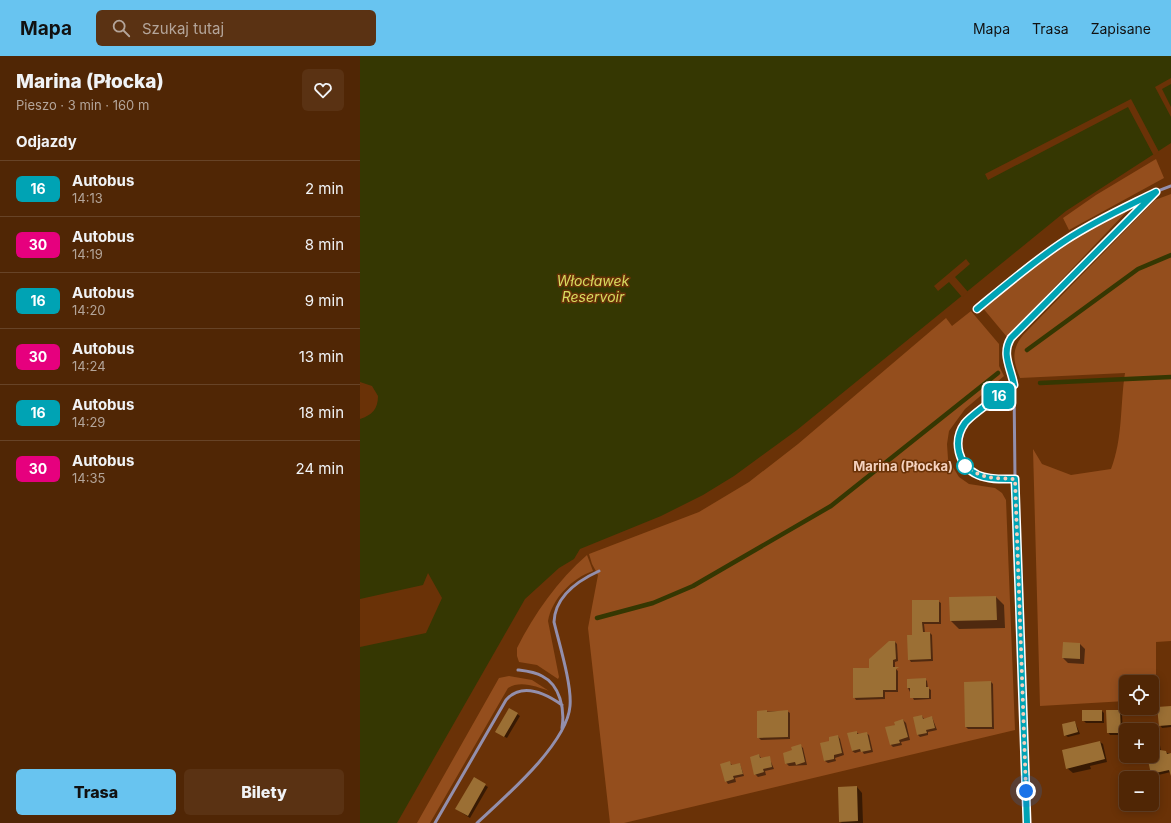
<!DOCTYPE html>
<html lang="pl">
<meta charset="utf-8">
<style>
:root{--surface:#502605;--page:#5a3213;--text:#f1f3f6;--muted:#b4a59a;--line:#674327;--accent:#68c4f0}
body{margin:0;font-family:Inter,sans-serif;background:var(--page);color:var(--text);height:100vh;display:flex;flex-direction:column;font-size:15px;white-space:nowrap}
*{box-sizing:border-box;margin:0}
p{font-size:13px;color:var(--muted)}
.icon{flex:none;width:22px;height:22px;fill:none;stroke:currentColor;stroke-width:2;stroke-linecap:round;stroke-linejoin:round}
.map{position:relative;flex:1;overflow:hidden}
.sheet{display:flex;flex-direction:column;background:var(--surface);width:360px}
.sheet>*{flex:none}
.badge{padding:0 8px;border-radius:6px;font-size:14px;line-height:26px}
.controls{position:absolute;left:759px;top:619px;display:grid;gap:8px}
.controls a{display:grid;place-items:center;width:40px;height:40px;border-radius:6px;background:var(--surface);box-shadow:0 2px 10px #0003,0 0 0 1px var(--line);font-size:20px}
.you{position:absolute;width:20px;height:20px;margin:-10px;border:3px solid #fff;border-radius:50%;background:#1a73e8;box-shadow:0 0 0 6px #1a73e833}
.map>.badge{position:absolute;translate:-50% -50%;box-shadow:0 0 0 2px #fff}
h2{padding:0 16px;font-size:15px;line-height:36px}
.round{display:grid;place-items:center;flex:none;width:42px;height:42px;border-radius:6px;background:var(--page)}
.overview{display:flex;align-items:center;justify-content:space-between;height:68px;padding:0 16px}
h1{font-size:19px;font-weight:800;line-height:30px}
.cta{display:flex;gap:8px;margin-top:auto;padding:8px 16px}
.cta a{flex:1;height:46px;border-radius:6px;background:var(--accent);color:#111;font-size:16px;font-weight:800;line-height:46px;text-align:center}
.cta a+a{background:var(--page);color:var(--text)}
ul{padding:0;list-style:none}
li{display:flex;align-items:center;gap:12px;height:56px;padding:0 16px;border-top:1px solid var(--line)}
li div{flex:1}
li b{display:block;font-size:15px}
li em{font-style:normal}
li .badge{min-width:44px;font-weight:700;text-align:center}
header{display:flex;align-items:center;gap:24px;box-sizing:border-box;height:56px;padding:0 20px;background:var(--accent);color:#111}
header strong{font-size:19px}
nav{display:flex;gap:22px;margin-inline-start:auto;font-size:14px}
.search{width:280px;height:36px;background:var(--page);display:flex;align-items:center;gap:10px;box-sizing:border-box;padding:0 14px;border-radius:6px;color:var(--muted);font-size:15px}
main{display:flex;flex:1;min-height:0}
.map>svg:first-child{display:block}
.green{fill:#944e1d}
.water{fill:#353702}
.pier{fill:#6a3207}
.shadow{fill:#0007}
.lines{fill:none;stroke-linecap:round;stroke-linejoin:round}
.stream{stroke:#353702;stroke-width:4.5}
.building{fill:#9b6f34}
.lane{stroke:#938fac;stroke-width:3}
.line-casing{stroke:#fff;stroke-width:9}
.line{stroke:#00a3b4;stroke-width:6}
.walk{stroke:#f4d1be;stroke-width:4;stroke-dasharray:0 7.2}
.stop-dot{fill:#fff;stroke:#00a3b4;stroke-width:2}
.labels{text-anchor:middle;stroke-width:3;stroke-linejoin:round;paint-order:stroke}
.stop-label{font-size:13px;font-weight:bold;fill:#f4d1be;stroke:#6a3207;text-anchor:end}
.water-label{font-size:14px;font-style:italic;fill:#d6dc60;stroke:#6a3207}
</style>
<header>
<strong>Mapa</strong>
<div class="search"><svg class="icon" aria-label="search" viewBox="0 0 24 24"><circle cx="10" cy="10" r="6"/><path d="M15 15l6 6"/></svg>Szukaj tutaj</div>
<nav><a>Mapa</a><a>Trasa</a><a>Zapisane</a></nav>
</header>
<main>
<section class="sheet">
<div class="overview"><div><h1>Marina (Płocka)</h1><p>Pieszo · 3 min · 160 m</p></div><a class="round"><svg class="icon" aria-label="heart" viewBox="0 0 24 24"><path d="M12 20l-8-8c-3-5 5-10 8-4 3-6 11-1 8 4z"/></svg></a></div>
<h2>Odjazdy</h2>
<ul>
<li><span class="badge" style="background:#00a3b4;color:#fff">16</span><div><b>Autobus</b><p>14:13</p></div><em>2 min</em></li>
<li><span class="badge" style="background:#e6007e;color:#fff">30</span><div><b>Autobus</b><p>14:19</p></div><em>8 min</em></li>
<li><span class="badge" style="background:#00a3b4;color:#fff">16</span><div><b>Autobus</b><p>14:20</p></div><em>9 min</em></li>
<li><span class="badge" style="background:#e6007e;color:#fff">30</span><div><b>Autobus</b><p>14:24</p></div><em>13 min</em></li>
<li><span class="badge" style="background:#00a3b4;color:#fff">16</span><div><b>Autobus</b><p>14:29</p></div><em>18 min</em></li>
<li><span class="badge" style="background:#e6007e;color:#fff">30</span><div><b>Autobus</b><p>14:35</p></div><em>24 min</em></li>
</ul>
<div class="cta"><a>Trasa</a><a>Bilety</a></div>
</section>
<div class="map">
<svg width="811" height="767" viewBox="0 0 811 767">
<rect width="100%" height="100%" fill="#6a3207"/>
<path class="green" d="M796,103L804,122L709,174L703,162L736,139Z
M811,138V585L796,586V643L792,644V626H766V645L680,650L673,393L682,408L711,419L751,413C763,382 760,349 765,317L660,322C653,305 651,294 663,279L795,144Z
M770,152L647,281L622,251L713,182Z
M611,255L639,288V310L644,320L605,353L589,375L587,388L588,403L599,421L609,428L635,432L642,437L646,444L655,674L264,767H250L228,572L238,519L232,508L229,498L339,456L389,426L438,388L586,262L592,270Z
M227,499L233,515C212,522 192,543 188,565L199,621L198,623L177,609L159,606L157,600V592C174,558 198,524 227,499Z
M149,620L172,624L189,635C177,631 161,624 148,632L70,767H57L139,622Z"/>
<path class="water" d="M0,0H811V87L706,155L437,374L374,420L343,439L301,460L220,493L214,503L199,512L165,543L37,767H0V591L66,577L82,542L68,517L63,529L0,543V363C12,359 18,353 18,340L12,330L0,326Z"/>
<path class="pier" d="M811,22V28L802,33L811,51V61L795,31Z
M771,43L799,96L794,100L768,51L628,124L625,118Z
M606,203L610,208L595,221L608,236L602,241L589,226L578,235L574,230Z"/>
<path class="shadow" d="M636,541L644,549L645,572L599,573L591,565L590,542Z
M553,545H578L581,547V568H564L565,577H570L572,579L573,605L551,606L549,603L553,580Z
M535,586L537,588L538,605L535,606V612L538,615V636H525V643L496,644L494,641L510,613Z
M720,588L725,593L724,608L708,607L703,602Z
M565,623L567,625L568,632L571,634V643L554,644L548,632Z
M631,626L633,628L634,673H608L606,671Z
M811,651V671L802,672L800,669Z
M150,653L160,660L147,682L139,678Z
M427,655L430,657V683L401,684L398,681V656Z
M742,655L744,657V667H726L723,664Z
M760,655L762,657L763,679H750L748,676Z
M562,660L564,663L572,661L577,674L568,676V679L560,681L558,679Z
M543,664L546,667L550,684L541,686L542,689L533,691L531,689L527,672L536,669Z
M715,666L720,678L708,681L705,679Z
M496,676L499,678L506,677L509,679L513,696L504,698L502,695L495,697L492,695Z
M792,676H796L798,678L801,695L811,698V717V716L794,720L791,717L788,700H792Z
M478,680L480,683L484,699L475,702L476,705L468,707L465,705L471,685Z
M740,686L743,688L747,706L730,710L731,713L713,717L707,712Z
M440,689L443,692L447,709L429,710L426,707L433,695Z
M399,699L401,702L409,701L414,713L405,715L406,719L398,721L395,718Z
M369,706L372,709L380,708L384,720L375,722L376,726L368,728L366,725Z
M114,723L128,731L110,762L96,753Z
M497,731L502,737L503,767H482L480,766Z"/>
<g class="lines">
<path class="stream" d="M667,294L778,213L811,199
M680,327L811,321
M237,562L293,547L333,530L471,450L638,317"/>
</g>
<path class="building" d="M636,540L637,564L590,565L589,541Z
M552,544H579V566H562L563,576H570L571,603L548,604L547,579H552Z
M529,585H535L536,603L533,604V611H539L536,613V634H523V641L493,642V612H509V603Z
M703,586L720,587V603L702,602Z
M566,622V631H569V642H550V632H547V623Z
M631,625L632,671H605L604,626Z
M811,650V669L799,670L797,651Z
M149,652L158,657L144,681L135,676Z
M407,654V656L428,654V681L397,682V655Z
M722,654H742V665H722Z
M746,654H760L761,677H747Z
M562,659L563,663L572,660L575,672L566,674L567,677L557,679L553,661Z
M543,663L548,681L539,684L540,687L530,689L525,671L535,669L534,666Z
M715,665L718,676L704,680L702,668Z
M497,675V678L507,676L511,694L501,696L500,693L492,695L487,677Z
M792,675H796L800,694L806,695L807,698L811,697V720L809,714L791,718L787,700H792Z
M478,679L482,697L474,699V703L464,705L460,687L469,685V681Z
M740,685L745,703L706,713L702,694Z
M441,688L445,706L436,709L435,706L425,708L423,697L432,694L431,691Z
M399,698L400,702L410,700L412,711L403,713L404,716L394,719L390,701Z
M370,705L371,709L380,707L383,718L373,720L374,723L365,726L360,708Z
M114,721L126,728L108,760L95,753Z
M497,730L498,765L479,766L478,731Z"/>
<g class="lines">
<path class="lane" d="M617,253C637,236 657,219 678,203C718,173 764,147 811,130
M654,329C651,312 641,298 651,282L796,136
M655,423C643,423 629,424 618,419C598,410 592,385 605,367C613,357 642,338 654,329L655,423L667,767
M158,614C166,615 175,616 182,620C200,629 205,653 202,672
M75,767L146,644C162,626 185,637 202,649
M117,767C145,741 207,688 210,650C212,629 199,587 194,566C195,540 217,525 239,515"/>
</g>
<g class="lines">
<g class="line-casing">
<path id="line" d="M617,253C646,229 675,204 706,184C735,165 766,151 796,136L651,282C641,298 651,312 654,329C642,338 613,357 605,367C592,385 598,410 618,419C629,424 644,423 655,423L667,767"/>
</g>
<use href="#line" class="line"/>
<path class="walk" d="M605,410C623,423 633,422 655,423L666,735"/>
</g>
<circle class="stop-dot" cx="605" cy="410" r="8"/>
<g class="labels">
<g class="stop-label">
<text x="593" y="415">Marina (Płocka)</text>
</g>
<g class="water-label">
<text x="233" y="230">Włocławek<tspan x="233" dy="16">Reservoir</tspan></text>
</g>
</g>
</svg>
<div class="controls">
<a><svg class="icon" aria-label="locate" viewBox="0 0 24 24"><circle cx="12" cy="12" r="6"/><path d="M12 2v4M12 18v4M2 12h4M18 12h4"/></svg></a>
<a>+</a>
<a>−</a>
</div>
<div class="you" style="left:666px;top:735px"></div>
<b class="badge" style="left:639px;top:340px;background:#00a3b4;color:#fff">16</b>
</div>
</main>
